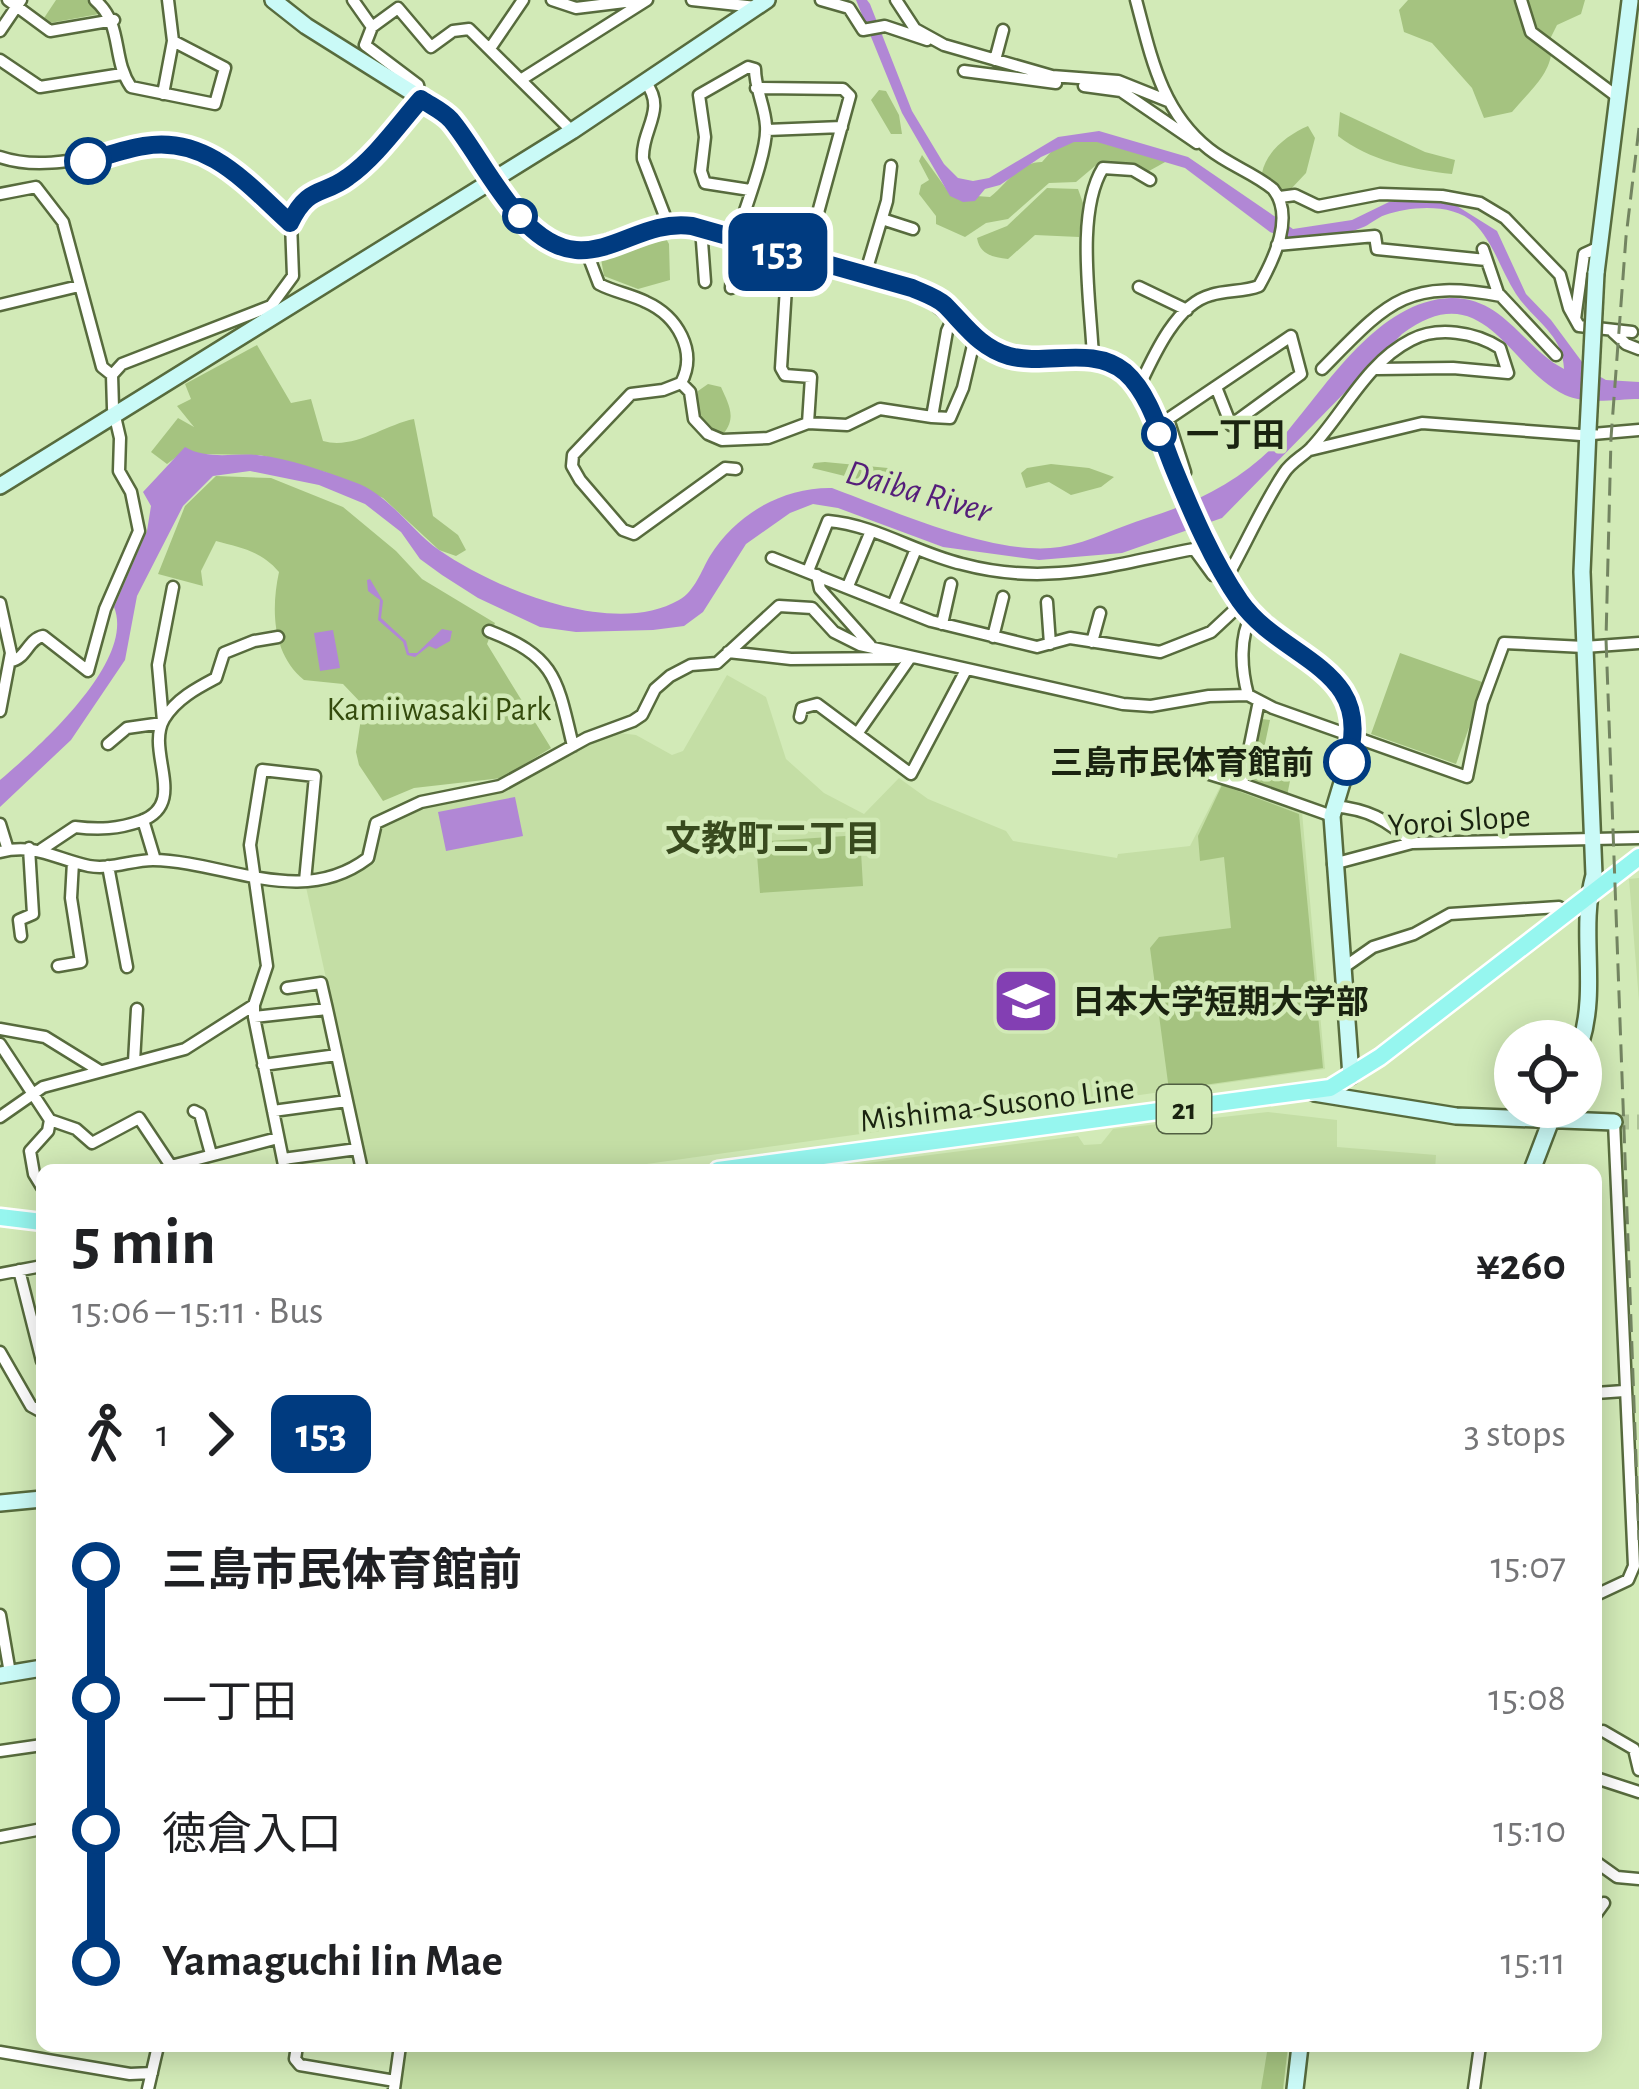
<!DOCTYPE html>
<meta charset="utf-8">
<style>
:root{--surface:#fff;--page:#f6f6f6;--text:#202124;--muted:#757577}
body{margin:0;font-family:"Alegreya Sans","Noto Sans JP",sans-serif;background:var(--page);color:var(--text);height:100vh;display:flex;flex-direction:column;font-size:45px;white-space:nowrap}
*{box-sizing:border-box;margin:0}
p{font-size:39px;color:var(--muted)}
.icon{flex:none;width:66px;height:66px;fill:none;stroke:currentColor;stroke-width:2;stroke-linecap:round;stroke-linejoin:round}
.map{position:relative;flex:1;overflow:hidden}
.sheet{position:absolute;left:36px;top:1164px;width:1566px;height:888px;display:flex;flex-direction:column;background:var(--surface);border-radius:18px;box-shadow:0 6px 30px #0003}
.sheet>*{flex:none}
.badge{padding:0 24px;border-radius:18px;font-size:42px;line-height:78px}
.tools{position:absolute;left:1494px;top:1020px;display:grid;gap:24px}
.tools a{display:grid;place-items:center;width:108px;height:108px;border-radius:50%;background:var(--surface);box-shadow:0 6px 30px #0003;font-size:60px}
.map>.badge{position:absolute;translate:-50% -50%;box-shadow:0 0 0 6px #fff}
.legs{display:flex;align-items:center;gap:18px;height:132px;padding:0 36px;font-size:39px}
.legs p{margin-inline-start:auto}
.summary{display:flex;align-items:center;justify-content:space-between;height:204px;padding:0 36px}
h1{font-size:66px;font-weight:700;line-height:90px}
ul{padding:0 36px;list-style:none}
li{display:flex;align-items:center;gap:42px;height:132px;font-size:45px}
li i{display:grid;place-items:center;width:18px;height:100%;margin:0 15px;background:currentColor}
li i::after{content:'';width:30px;height:30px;margin:-15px;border:9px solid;border-radius:50%;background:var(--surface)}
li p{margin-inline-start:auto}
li:first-child i{background:linear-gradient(#0000 50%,currentColor 0)}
li:last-child i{background:linear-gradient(currentColor 50%,#0000 0)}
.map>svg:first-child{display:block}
.built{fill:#c4dea5}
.green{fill:#a5c380}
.water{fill:#b187d5}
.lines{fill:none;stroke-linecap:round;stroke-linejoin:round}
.secondary-tunnel{stroke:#adc296;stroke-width:15;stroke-dasharray:15 8;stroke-linecap:butt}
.street-casing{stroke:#576b3d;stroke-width:15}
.secondary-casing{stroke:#576b3d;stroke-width:20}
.primary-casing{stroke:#fff;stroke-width:21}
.street{stroke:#fff;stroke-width:10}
.secondary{stroke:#cafaf7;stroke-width:15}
.primary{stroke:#96f6ef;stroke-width:16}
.rail{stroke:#738461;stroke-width:3;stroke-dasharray:18 9;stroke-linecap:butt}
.secondary-bridge-casing{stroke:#576b3d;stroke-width:20;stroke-linecap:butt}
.secondary-bridge{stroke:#cafaf7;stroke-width:15}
.line-1-casing{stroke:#fff;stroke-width:27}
.line-1{stroke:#003b80;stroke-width:18}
.stop-1-dot{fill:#fff;stroke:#003b80;stroke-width:6}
.labels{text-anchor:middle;stroke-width:9;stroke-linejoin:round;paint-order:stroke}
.shield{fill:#d2eab7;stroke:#515f42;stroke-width:3}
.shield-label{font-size:30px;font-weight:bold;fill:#1a2310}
.stop-label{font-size:33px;font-weight:bold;fill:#1a2310;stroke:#d2eab7;text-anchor:start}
.park-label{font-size:33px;fill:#344b0d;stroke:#d2eab7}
.street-label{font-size:33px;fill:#1a2310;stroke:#d2eab7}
.poi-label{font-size:33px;font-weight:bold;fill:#1a2310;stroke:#d2eab7;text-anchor:start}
.water-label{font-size:36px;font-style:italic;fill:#551e7a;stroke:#d2eab7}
.neighbourhood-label{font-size:36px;font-weight:bold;fill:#384a1e;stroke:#d2eab7}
</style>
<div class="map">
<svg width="1639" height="2089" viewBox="0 0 1639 2089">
<rect width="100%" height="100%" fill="#d2eab7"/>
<path class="built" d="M727,675L766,697L786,759L824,793L864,814L899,778L928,799L1006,831L1013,841L1117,858L1118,854L1190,846L1222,783L1302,812L1325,1069L604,1170H368L306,887L375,863L381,826L388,821L429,804L499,790L593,739L619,733L636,735L672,755L683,751Z
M1639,878V1001L1629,879Z
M1268,1112L1337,1120V1147L1436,1155L1435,1170L828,1168L1078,1136L1084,1145L1101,1144L1113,1129Z
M407,2046H1289L1284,2089H401Z"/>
<path class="green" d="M56,0H87L99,14L50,23L44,18Z
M1408,0H1585L1581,14L1557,25L1550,39C1558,69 1530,90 1512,112L1484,118L1472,88L1432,43L1404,32L1399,10Z
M879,90L886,91L899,115L902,134H891L871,100Z
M1340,112L1425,152L1455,160L1452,174C1414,170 1368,160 1338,136Z
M1308,126L1315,138L1306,173L1290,190L1279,191L1262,173C1266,151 1289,134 1308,126Z
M1081,139L1116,142L1167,161L1149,171L1103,164L1095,166L1076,182L1049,183L1008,219L986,223L965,237L936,224V216L919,194L921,185L929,180L919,161L922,155L950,194L990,197C1007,184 1018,162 1042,162L1057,145Z
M1047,188L1078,189L1083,203L1079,237L1035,235L1008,259C993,257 980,255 977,238L1007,226Z
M663,233L669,244L670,280L638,289L604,276L601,259Z
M257,345L291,403L311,399L323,441C354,450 384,425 414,419L433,516L458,535L466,550L456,556L439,550L383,498L325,472L260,455L197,454L187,449L167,464L151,452L178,418L194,427L177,406L191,399L185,384Z
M708,384L721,387C728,403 737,417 724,433C699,425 697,416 698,391Z
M825,462L888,468L899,482L897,489L888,493L861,480L812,468L814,463Z
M1051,464L1089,468L1114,477L1101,487L1071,495L1049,482L1026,488L1021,473L1027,468Z
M216,476L271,478L343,507L396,551L422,579L495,623L487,644L551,748L502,778L414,788L383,801L359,765L356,752L363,705L343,684L304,680C272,654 271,609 279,572C261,551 242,548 216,541L201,571L203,586L158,574L185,506Z
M1400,653L1485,683L1456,764L1371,734Z
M1262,719L1270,720L1259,772L1290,781L1287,796L1247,781Z
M1222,785L1299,814L1323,1068L1169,1090L1150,948L1159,937L1231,928L1224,857L1200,861L1198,836Z
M860,835L863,886L760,893L756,842Z
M1268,2046H1288L1283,2089H1261Z"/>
<path class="water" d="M856,0H867L870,4L912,111L944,164L958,178L973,181L989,178L1058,137L1099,131L1188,157L1293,229L1352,220L1389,202L1431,201L1457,206L1497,231L1526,294L1551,320L1588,370L1606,380L1639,382V399C1617,399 1586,405 1565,395C1507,367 1484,273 1402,334L1222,518L1122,553L1039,560L943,547L838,508L813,504L790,513L746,544L703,612L684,626L653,630L576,632L540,627L478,598L442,575L420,559L401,532L365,504L319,485L250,471L213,476L183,506L137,596L125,660L71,740L0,807V780C38,748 136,661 114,607L147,531L151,506L143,492L185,447C207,460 233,453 257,455C288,458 324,471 354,482C389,494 409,529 439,550C495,589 614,638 679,600C695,591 701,571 710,556C736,514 783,487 832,488C894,511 995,557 1060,547C1091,542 1117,527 1147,518C1200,502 1249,476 1286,433C1327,385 1379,300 1451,298C1504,297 1524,349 1564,369C1563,334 1534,321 1516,294C1501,271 1494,243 1474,223C1453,203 1411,206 1385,215C1376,218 1370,225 1361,228C1336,238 1295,243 1270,232L1185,168L1097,142H1074L1041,157L1000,185L985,189L975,201L963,202L950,196L902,113Z
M370,579L383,601L381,618L406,641L409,653H417L442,629L452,631L450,641L436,649L429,646L415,657L407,655L403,642L378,620L380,600L368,591L367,580Z
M333,630L340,668L320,671L314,633Z
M515,797L523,836L446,851L438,812Z"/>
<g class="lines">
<path class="secondary-tunnel" d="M1614,1122H1639"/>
<g class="street-casing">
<path id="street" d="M8,0L50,31L114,20
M95,0C124,25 111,58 131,87L215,104L225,68L173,41
M353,0L372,27
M552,0L576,8L641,0
M692,0L756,7
M821,0L849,8L863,30L885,26L927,40
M896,0L915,29L944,45L1052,76L1118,81L1168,101
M1136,0C1151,56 1161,111 1209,149C1229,165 1254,173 1273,189C1295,216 1274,259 1259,286C1244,292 1227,290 1211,295C1176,304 1153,357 1139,387
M1521,0L1531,32L1615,95
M0,31L21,0
M491,47L523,0
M0,60L40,87L122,74
M995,60L1003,30
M964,71L1056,83
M522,79L647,0
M646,83C667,110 641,130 643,159L668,224
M1084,86L1121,91L1197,143
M756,88L843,89L850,96L805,260
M163,94L173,41L168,0
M767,130L842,127
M0,157C73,182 155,119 221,160C246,176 268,203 291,223
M0,194L36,187L63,222L102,367L112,375
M1280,197L1295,195L1318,206L1380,194L1442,196L1480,203L1505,218L1560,275L1569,308L1579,326L1632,332
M882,219L913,229
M701,228L705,282
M736,238C744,211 768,151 766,126C765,106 755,89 755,69L748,67L699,95L705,137L701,171L705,183L750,190
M1277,245L1375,236L1377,249L1486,260
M1483,249L1498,293L1556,355
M586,250L599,284C614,292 630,294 646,302C677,316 698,351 681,383L663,390L631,394L573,455L572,466L580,480L623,530L634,534L725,468L736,469
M788,255L781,368L785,375L811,377L808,423
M865,275L887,201L891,166
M1139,287L1187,310
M731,288L735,238
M0,305L79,286
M1575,319L1584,254L1597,248
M1613,332L1626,344L1639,349
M1093,358C1091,305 1075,213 1103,168L1133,170L1150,180
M1322,369C1387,303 1405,278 1501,296
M681,383L690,392L694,419L708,434L722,440L768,438L808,423L847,425L880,409L932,417L947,331L954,316
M932,417L950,418L963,388L975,337
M1310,450L1422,423L1581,435L1639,430
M1178,477L1185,472L1168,419L1291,336L1301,374L1231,425L1216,387
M772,558L931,621L1037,647L1070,638L1160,652L1211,632L1242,603
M808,571L828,521C875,525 916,553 962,564C1048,587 1110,565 1194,549L1213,575L1224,573
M817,575L820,589L870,645
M1226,579C1246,544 1262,506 1284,473C1291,462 1302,457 1311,448C1344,413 1366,363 1411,340C1438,326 1475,332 1500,348L1508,373L1453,368L1377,369
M848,586L871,531
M1047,602L1050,644
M0,603L11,653L0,711
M894,603L916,549
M942,624L951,584
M489,631C556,657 557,679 573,746
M993,637L1003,597
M1092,642L1100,613
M728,652L791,659L898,658
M11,661C26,659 28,639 43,636L88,671L105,609L139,531L131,492L119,471L120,438L113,408L112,375L122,364L271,306L293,276L291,223L295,212L320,188L351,175L421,99L418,85L365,45L372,27L398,8L431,47L453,31L469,29L572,131
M1248,695C1241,669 1239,637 1252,614
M1259,701L1242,784L1332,816
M800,717L802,708L817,704L911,774L966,670
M163,721L158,665L173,587
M857,734L910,658
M108,744L127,728L162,723
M1203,772L1242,784
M1333,806C1367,809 1387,819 1412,843
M143,820L155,860
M0,824L8,850
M42,849L75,827C99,830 118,829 141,821C189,803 145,752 164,719C176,699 197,688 216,678L224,653L254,641L278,637
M0,852C35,843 56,859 89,866C110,870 132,860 153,860C225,861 301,909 368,858L376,823L421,802L500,786L587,738L633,721L642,715L655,689L670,676L691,665L717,663L779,606L812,608L834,632L860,645L1123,704L1151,706L1209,696L1248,695L1273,708L1467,777L1482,703L1504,643L1584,647L1639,643
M1333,864L1412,843L1639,838
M108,866L127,967
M21,936L19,920L33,914L29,848
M58,966L81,962L71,898L73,862
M1343,968L1373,947L1414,934L1450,914L1559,907L1568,912
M287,988L321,983L327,1009
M254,1017L327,1009L362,1170
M0,1029L45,1037L100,1071
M0,1044L50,1120L76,1129L92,1143L139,1118L171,1166L278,1138
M134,1062L137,1009
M263,1065L337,1055
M194,1111L200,1114L211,1154
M273,1111L347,1101
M0,1117L43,1087L185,1049L254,1005
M283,1159L357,1149
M285,1170L254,1017V1005L267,966L250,845L262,770L315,776L305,881
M42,1187L34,1174L30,1151L48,1131L50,1120
M19,1270L42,1361
M0,1274L42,1266
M0,1352L31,1406L42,1412
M1596,1393L1624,1391
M1596,1595L1628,1580L1634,1566L1614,1122
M0,1615L10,1673
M1603,1731L1634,1749L1639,1770
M0,1751L42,1745
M1596,1778L1639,1792
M0,1837L42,1829
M1596,1862L1617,1877L1639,1879
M1596,1914L1604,1903
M297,2046L295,2059L300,2065L395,2081
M0,2052L130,2074L152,2073
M148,2089L158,2046
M394,2089L400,2046
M1474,2089L1480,2046"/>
</g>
<g class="secondary-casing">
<path id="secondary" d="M273,0L306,26L443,112L518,214L550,242L586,250L657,226H692L912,288C952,306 967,341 1005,354C1059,374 1090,336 1139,387L1226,579L1247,609L1329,675L1344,694L1354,717L1356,736L1332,816L1351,1076
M1596,273L1630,1
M0,486L572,131L767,0
M1581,1042C1598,987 1579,930 1594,875L1582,572L1588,430
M1314,1093L1456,1116L1614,1122
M1532,1170L1556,1107
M0,1503L42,1499
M0,1675L42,1668
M1295,2089L1300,2046"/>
</g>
<g class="primary-casing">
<path id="primary" d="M718,1170L1330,1088L1380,1057L1639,857
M0,1217L42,1222"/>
</g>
<use href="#street" class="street"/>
<use href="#secondary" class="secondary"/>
<use href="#primary" class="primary"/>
<path class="rail" d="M1639,128L1626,237L1611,438L1606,639L1639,1540"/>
<g class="secondary-bridge-casing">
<path id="secondary-bridge" d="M1588,430L1596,273"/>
</g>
<use href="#secondary-bridge" class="secondary-bridge"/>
</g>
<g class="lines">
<g class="line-1-casing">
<path id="line-1" d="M88,161C106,156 125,149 144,146C208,135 248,185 290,223C308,185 323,196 348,177C376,157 398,125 421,99C431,106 443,111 451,120C484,159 519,245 576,250C616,253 646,220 692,226L912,288C923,293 936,297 945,305C965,325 980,348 1009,356C1046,366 1093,345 1125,372C1151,395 1161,438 1174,469C1192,513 1213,562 1240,601C1282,661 1377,667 1347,762"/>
</g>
<use href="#line-1" class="line-1"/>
</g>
<defs>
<g id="university-square" transform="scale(3.45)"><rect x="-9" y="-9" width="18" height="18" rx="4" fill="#833fb3" stroke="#d2eab7"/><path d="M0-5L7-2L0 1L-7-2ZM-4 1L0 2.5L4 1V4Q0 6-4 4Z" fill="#fff"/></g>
</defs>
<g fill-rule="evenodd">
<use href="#university-square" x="1026" y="1001"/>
</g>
<g class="stop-1-dot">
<circle cx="88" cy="161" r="21"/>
<circle cx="520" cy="216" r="15"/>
<circle cx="1159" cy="434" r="15"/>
<circle cx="1347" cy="762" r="21"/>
</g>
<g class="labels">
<rect class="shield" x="1157" y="1085" width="54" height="48" rx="9"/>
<g class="shield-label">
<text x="1184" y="1119">21</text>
</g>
<g class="stop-label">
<text x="1186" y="446">一丁田</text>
<text x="1314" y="774" text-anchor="end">三島市民体育館前</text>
</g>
<g class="park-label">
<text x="439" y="720">Kamiiwasaki Park</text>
</g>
<g class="street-label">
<text transform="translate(1459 819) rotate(-4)" y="12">Yoroi Slope</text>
<text transform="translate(997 1103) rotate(-7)" y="12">Mishima-Susono Line</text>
</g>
<g class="poi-label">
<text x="1072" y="1013">日本大学短期大学部</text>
</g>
<g class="water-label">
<text transform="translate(919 490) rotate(16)" y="13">Daiba River</text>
</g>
<g class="neighbourhood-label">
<text x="773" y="851">文教町二丁目</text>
</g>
</g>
</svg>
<div class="tools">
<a><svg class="icon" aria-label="locate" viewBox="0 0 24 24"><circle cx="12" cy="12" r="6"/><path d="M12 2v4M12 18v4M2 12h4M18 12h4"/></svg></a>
</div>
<b class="badge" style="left:778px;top:252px;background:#003b80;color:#fff">153</b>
<section class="sheet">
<div class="summary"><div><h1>5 min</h1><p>15:06 – 15:11 · Bus</p></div><b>¥260</b></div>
<div class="legs"><svg class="icon" aria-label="walk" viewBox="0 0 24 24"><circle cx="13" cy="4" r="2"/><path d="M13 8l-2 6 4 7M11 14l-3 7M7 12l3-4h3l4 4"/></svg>1<svg class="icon" aria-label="forward" viewBox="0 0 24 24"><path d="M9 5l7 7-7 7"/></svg><b class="badge" style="background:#003b80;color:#fff">153</b><p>3 stops</p></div>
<ul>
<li><i style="color:#003b80"></i><b>三島市民体育館前</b><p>15:07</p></li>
<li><i style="color:#003b80"></i><span>一丁田</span><p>15:08</p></li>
<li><i style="color:#003b80"></i><span>徳倉入口</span><p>15:10</p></li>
<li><i style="color:#003b80"></i><b>Yamaguchi Iin Mae</b><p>15:11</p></li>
</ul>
</section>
</div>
